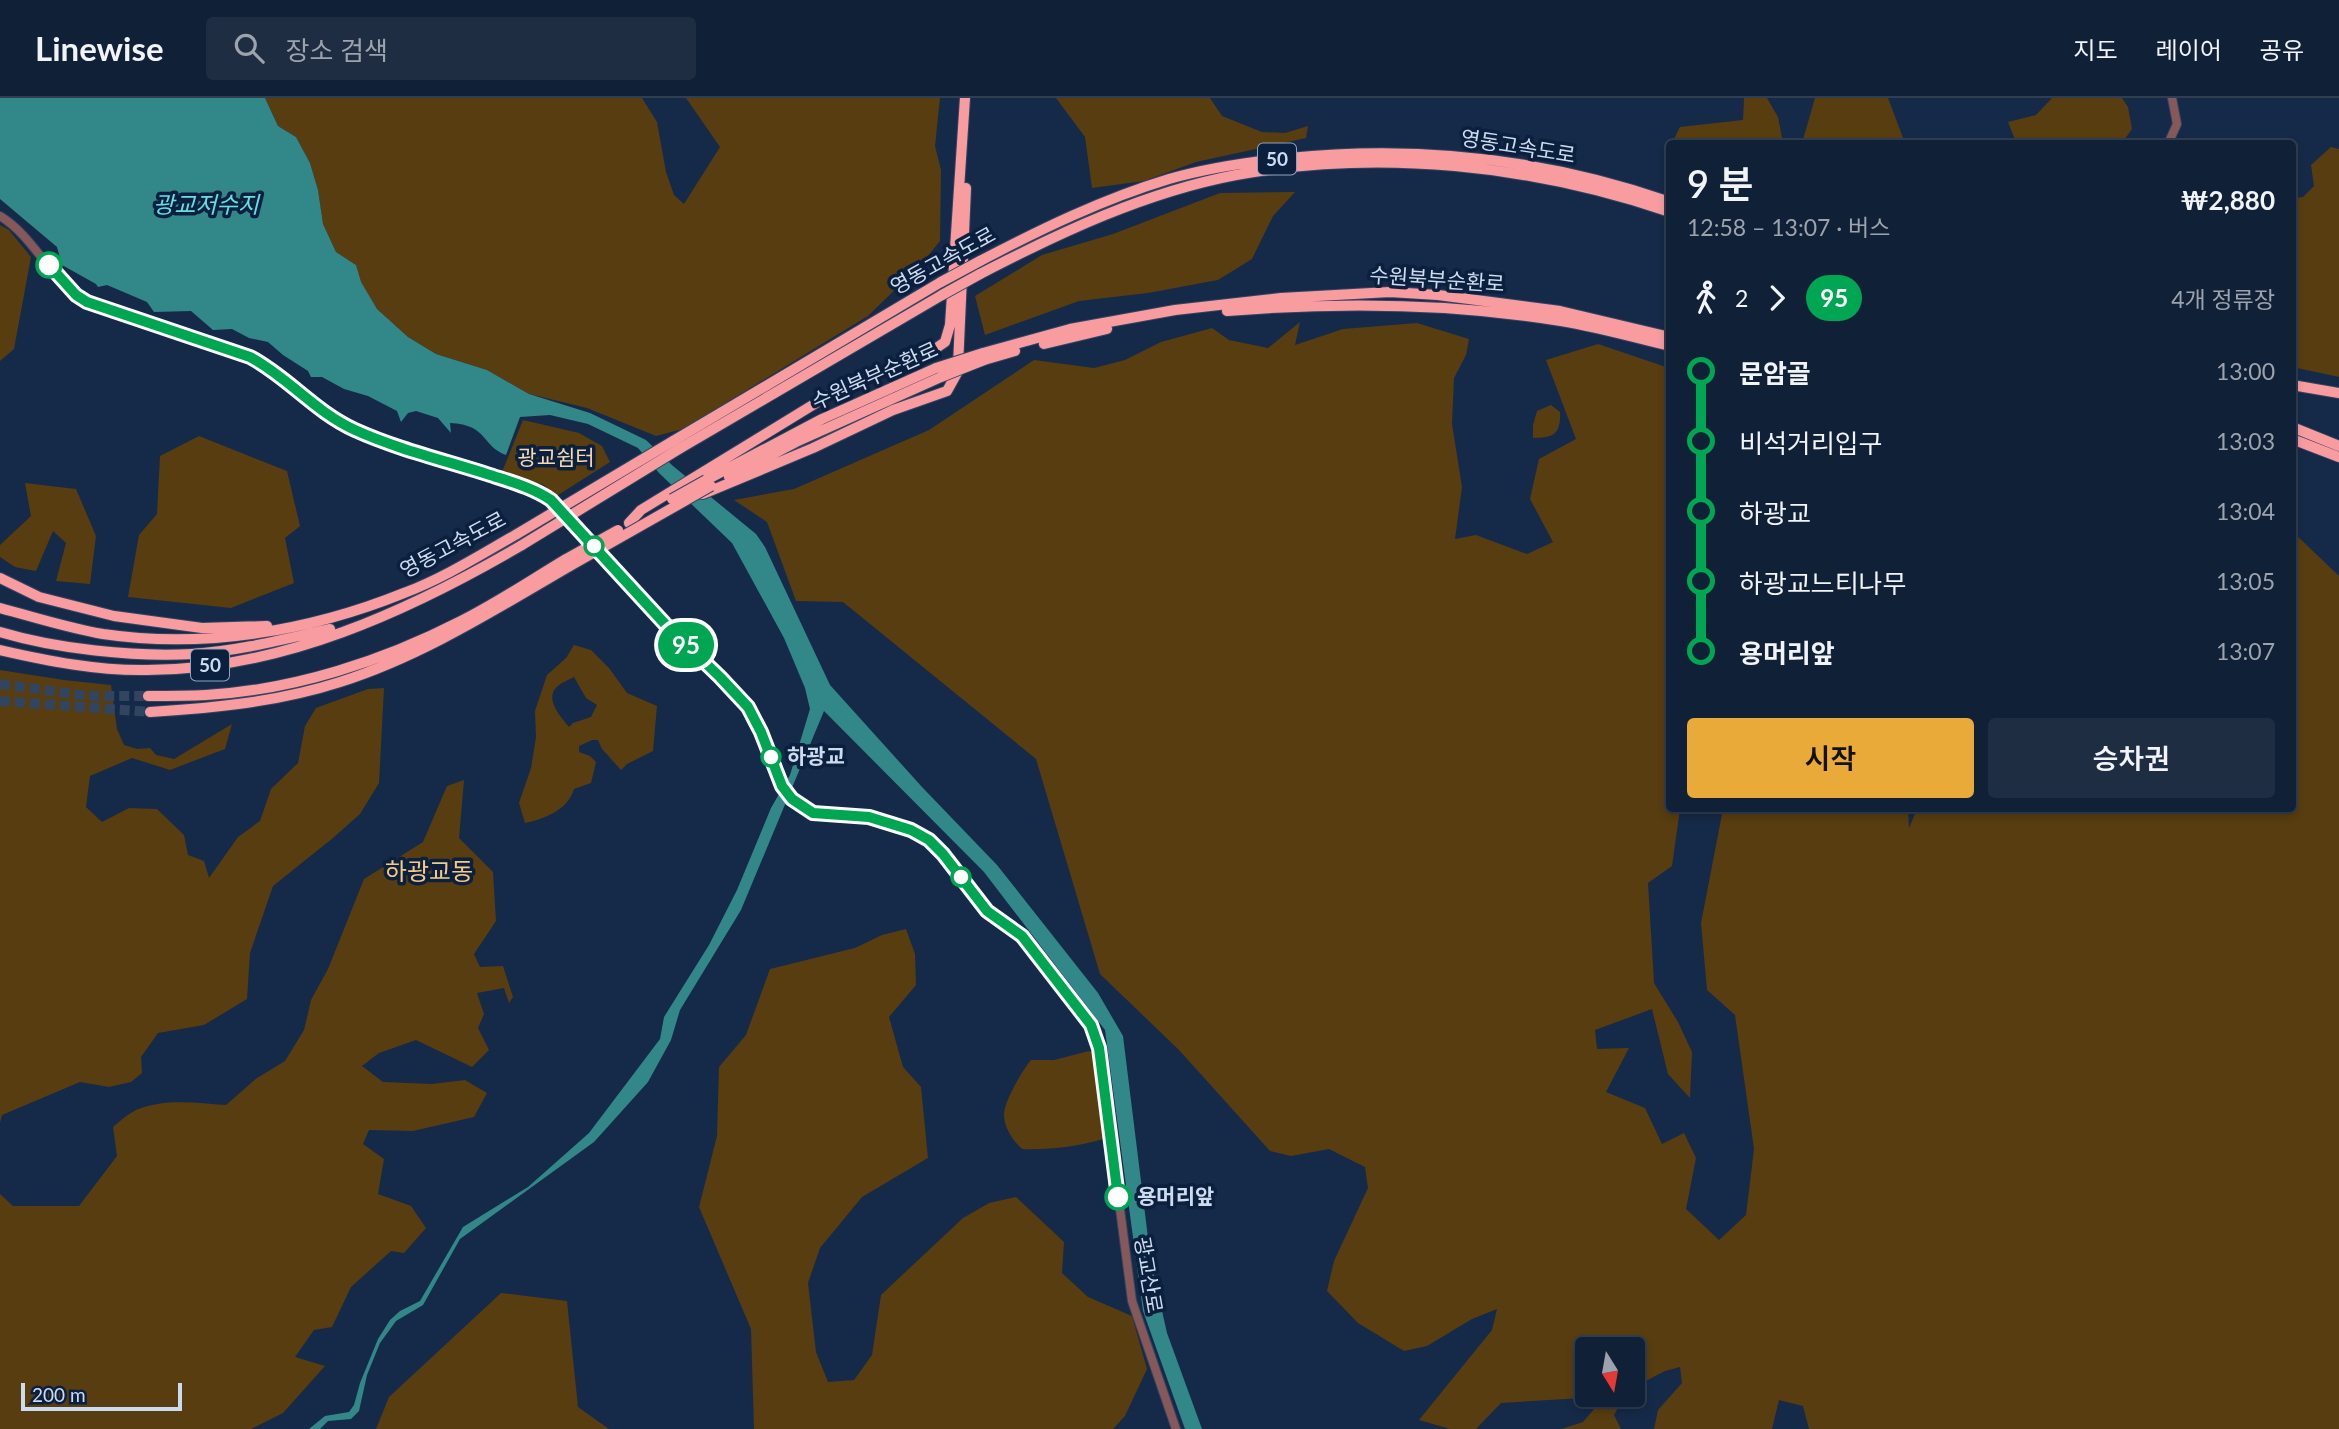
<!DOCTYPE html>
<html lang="ko">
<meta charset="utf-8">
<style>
:root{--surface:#102036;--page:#1e2d42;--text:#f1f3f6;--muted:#9ca3ad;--line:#303e51;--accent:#eaaa39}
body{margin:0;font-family:Lato,"Noto Sans KR",sans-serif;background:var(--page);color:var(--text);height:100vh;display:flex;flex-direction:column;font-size:26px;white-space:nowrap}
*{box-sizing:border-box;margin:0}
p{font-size:23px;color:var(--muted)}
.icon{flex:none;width:38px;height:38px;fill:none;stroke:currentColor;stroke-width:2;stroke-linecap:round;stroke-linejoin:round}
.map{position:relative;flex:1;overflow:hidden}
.panel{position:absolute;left:1666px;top:42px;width:630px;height:672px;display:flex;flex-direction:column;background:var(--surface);border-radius:7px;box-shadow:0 4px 10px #0003,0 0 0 2px var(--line)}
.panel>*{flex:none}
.badge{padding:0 14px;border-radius:23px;font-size:24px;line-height:46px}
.needle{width:46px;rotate:169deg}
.controls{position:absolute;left:1575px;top:1239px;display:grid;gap:14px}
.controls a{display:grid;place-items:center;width:70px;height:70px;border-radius:7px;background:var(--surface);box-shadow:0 4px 10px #0003,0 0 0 2px var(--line);font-size:35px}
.scale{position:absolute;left:21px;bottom:18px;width:161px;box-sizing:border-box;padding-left:7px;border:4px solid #cddbef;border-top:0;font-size:19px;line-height:24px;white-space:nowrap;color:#cddbef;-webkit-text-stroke:5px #0b203e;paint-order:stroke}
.map>.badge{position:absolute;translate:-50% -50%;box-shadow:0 0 0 4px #fff}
.legs{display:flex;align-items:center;gap:10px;height:77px;padding:0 21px;font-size:23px}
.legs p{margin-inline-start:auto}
.summary{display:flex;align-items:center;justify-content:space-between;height:119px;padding:0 21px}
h1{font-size:38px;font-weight:600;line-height:52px}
.action{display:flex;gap:14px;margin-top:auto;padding:14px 21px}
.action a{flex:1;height:80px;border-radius:7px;background:var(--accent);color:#111;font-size:28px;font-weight:600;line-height:80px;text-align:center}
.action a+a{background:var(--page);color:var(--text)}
ul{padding:0 21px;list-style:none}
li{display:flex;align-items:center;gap:24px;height:70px;font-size:26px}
li i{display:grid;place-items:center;width:10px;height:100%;margin:0 9px;background:currentColor}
li i::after{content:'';width:18px;height:18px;margin:-9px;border:5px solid;border-radius:50%;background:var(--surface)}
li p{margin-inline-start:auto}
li:first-child i{background:linear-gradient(#0000 50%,currentColor 0)}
li:last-child i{background:linear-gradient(currentColor 50%,#0000 0)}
header{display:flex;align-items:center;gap:42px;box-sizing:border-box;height:98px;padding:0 35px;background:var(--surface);border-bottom:2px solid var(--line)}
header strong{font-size:33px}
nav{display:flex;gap:38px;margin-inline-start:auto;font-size:24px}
.search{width:490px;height:63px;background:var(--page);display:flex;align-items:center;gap:18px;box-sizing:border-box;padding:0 24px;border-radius:7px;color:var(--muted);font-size:26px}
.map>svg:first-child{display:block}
.green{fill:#573d10;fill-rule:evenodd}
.water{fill:#328789}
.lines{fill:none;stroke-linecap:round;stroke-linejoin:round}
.highway-tunnel{stroke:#314561;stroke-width:10;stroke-dasharray:10 5;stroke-linecap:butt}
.minor-casing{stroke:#324663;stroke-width:10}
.highway-casing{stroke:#324663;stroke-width:12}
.minor{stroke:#875859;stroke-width:8}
.highway{stroke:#f99ca0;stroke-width:10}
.highway-bridge-casing{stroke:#324663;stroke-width:12;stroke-linecap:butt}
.highway-bridge{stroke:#f99ca0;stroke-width:10}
.line-1-casing{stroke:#fff;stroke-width:16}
.line-1{stroke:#00a651;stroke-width:10}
.stop-1-dot{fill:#fff;stroke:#00a651;stroke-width:3.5}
.labels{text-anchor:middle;stroke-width:7;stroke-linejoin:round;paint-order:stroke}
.shield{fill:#0b203e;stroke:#93a3ba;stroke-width:2}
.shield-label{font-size:19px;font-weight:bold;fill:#cddbef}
.street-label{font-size:21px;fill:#cddbef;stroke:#0b203e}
.park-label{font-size:21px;fill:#f7d9ae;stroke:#0b203e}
.stop-label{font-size:21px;font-weight:bold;fill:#cddbef;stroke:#0b203e;text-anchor:start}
.water-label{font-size:23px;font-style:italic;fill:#63e0e2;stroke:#0b203e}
.quarter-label{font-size:24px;fill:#f6c984;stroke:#0b203e}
</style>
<header>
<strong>Linewise</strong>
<div class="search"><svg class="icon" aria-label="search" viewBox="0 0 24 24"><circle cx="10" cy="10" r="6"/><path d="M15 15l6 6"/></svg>장소 검색</div>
<nav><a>지도</a><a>레이어</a><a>공유</a></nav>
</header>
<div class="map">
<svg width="2339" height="1331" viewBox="0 0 2339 1331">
<rect width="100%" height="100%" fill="#152a48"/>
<path class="green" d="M265,0H642L657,24L666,74L674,97L684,106L720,49L686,0H940L935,48L941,72L940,143L923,164L868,218L683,331L656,338L587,310L529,296L487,272L436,256L408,239L377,211L360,184L356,167L336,154L323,126L318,92L310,65L296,39L278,28Z
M1056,0H1210L1222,18L1262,34L1285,35L1308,28L1306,40L1196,64L1144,83L1092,90L1085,39Z
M1744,0H1767L1778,19L1783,45H1672L1680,29L1743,22Z
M1815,0H1888L1905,45H1802Z
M2052,0H2122L2128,9L2132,31L2122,45L2016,44L2008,24L2036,17Z
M2331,49L2339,51V279L2292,269L2293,100L2303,99L2314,88L2311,67Z
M1295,94L1273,118L1252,161L1218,182L1148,195L1079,203L985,237L975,198L1042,157L1113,136L1220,95Z
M0,127L9,132L31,159L14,251L0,263Z
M1300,224L1295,247L1343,231L1417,225L1469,241L1466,257L1454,280L1452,326L1462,389L1455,441L1476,437L1527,456L1553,444L1530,401L1539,361L1576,341L1546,262L1598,246L1669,270L1670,710L1680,711L1672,768L1648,785L1654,885L1678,924L1692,954L1690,1000L1668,976L1652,911L1595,932L1597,951L1629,950L1606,994L1645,1010L1662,1046L1684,1035L1696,1060L1686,1111L1719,1142L1746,1117L1754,1051L1735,917L1707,892L1701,825L1723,711H1908L1909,730L1917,711L2292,710L2293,434L2339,478V1331H1809L1803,1308L1779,1302L1772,1331H1654L1658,1312L1682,1285L1680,1269L1665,1273L1636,1288L1633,1287V1251H1587V1276L1582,1275V1300L1501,1305L1476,1331H1450L1419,1322L1492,1232L1497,1211L1472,1221L1427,1248L1404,1253L1358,1225L1327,1193L1334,1163L1368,1090L1365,1069L1329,1051L1291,1058L1270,1053L1179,952L1100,876L1036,661L843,504L796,503L767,424L734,402L794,391L929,332L1034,262L1094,270L1125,262L1161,244L1212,230L1229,242L1268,250Z
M1551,307L1560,314C1561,336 1554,340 1533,340V327L1537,313Z
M523,322L579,335L602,348L610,364L555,399L544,387L502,374Z
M199,338L287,373L300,428L285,440L294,485L231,510L128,499L139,437L157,416L160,358Z
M25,385L76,391L96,438L90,486L56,483L66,445L53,433L36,473L15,469L0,459V447L31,418Z
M574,547L591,552L609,570L627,595L657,608L653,653L627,666L621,672L602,651L598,642H592L579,648V654L590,658L596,664L591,685L574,691C568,712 544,721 525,725L519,705L531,670L536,639L535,613L547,577L566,560ZM574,579L586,600L597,607L591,619L573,625L569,629C561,619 543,600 558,588C562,584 569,582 574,579Z
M0,572L64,582L111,587L117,631L124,647L137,651L150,650L156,657L174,661L232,626L225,651L170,672L132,660L90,678L86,709L102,724L129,710L157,711L184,737L188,757L204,763L209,780L238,739L260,723L271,691L298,665L305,628L316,610L368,591L384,590L379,685L360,716L333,740L273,788L250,855L247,901L204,927L158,935L141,959L142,975L131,984L109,989L80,984L2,1017L0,1025Z
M464,682L459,740L493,774L496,823L474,856L480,869L503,868L513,899L509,905L504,890L477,895L484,916L478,930L489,952L472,969L416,942L379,955L362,968L383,984L432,986L465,982L487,995L474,1019L413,1033L369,1032L363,1046L384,1061L378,1096L411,1108L426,1130L404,1155L391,1153L351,1189L332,1229L314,1232L295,1259L325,1268L283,1315L251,1331H0V1096L13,1108H79L117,1058L113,1029C120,1023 128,1016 136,1012C164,1000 197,1005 226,1007L257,980L285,963L304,932L311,902L328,871L364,781L423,744L447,688Z
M906,831L915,856L916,887L889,919L903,969L921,989L928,1060L862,1099L820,1150L808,1185L816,1254L828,1284L854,1282L872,1257L881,1197L963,1120L989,1105L1016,1099L1064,1144L1062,1175L1088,1199L1132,1218L1147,1271L1125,1318L1113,1331H754L751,1231L699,1109L717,1038L719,969L746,937L770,871L855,850L882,837Z
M1089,953L1096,956L1105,1037L1103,1041C1076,1049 1050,1052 1022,1051C1014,1044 1004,1030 1004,1017C1004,1003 1022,973 1031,962H1054Z
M501,1195L567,1203L578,1309L609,1331H376L389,1299Z
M1618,1297H1625L1614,1317L1621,1331H1561L1583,1324L1600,1304Z"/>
<path class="water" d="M0,0H265L278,28L296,39L310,65L318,92L323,126L336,154L356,167L361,184L377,211L408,239L436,256L487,272L529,296L590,315L646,342L673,368L756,436L765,449L830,587L922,689L997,767L1098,895L1123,938L1151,1164L1167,1235L1202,1331H1185L1143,1213L1105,932L984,774L824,613L741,812L680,912L671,942L648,984L594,1044L460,1141L423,1207L396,1223L380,1245L367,1277L359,1313L351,1321L328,1323L320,1331H309L325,1318L349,1314L354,1307L360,1285L378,1241L390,1222L400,1213L420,1203L463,1129L528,1089L589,1035L660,941L664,919L709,847L737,792L771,710L790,677L810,611L805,590L784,540L732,445L659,375L638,350L588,326L550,317L520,319L506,357C481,348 489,327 450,325L451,335L438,320L416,313L408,315L401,324L397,313L368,298L344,291L322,279H311L308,273L283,257L268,244L249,240L232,231L213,232L191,213L154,214L147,204L107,187L98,189L96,186L62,167L57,149L0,101Z"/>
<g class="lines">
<path class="highway-tunnel" d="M0,586L88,598H148
M0,603L150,614"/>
<g class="minor-casing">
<path id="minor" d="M2168,46L2177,26L2172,0
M0,118C35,139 51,184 87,204L250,259L266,269L319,311L357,333L508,383L536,393L551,402L665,526L748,609L761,634L782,688L797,705L817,716L869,720L902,728L926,739L943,756L987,813L1022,838L1091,927L1099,950L1132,1203L1176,1331"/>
</g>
<g class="highway-casing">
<path id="highway" d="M980,163C1041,131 1103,101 1169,81C1208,70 1248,64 1289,60C1418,47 1546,61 1670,104
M980,176C1061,134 1146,94 1236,77C1380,51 1532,67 1670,114
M1227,213C1337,204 1451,205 1561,223C1598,229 1633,239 1670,248
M1044,246L1107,231
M983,255L1070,231L1175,212L1281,200L1390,194L1438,197L1560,213L1670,239
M984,262L1015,253
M2292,287L2339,295
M2292,329L2339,348
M2292,341L2339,359
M673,343L941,184
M679,351L942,197
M729,379L796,344L941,279
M706,382L822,321L936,270
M703,396L813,350L893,312L947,293L957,275L958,268L966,90
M629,425L641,412L834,294L932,253L945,244L950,227L965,0
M0,480L39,499L114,518L202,530L267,528
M0,510C34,519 68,530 103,536C204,551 310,533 404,495C444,480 480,457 517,436
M0,534C57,551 133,559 192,556C239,553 285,541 330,531
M0,552C48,563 98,573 147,572C281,572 409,513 522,447
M148,598C167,598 187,598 206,597C294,592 383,563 461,523C497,505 531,482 566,461
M150,614C214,610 278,604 340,584C422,558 496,511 570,468"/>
</g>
<use href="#minor" class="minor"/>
<use href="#highway" class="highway"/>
<g class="highway-bridge-casing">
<path id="highway-bridge" d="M941,184L980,163
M942,197L980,176
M936,270L983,255
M941,279L984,262
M672,401L706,382
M517,436L673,343
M522,447L679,351
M566,461L618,432
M570,468L711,388"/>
</g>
<use href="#highway-bridge" class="highway-bridge"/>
</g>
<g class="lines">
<g class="line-1-casing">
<path id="line-1" d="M49,167L76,197L87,204L250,259C288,279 315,314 355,332C397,351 443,362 487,376C508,383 532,389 551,402L665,526L720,579L748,609L761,634L782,688L792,701L813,715L869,719L911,732L929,742L943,756L987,813L1022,838L1091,927L1099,950L1118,1099"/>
</g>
<use href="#line-1" class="line-1"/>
</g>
<g class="stop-1-dot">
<circle cx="49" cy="167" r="12"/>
<circle cx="594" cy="448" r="9"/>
<circle cx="771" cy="659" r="9"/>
<circle cx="961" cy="779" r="9"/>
<circle cx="1118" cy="1099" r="12"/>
</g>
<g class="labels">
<g class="shield">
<rect x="1258" y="45.5" width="38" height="31" rx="5"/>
<rect x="191" y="551.5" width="38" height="31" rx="5"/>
</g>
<g class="shield-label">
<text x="1277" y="68">50</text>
<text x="210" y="574">50</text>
</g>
<g class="street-label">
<text transform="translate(1518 49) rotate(9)" y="7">영동고속도로</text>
<text transform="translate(943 163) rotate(-29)" y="7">영동고속도로</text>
<text transform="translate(1437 182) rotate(4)" y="7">수원북부순환로</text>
<text transform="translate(875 278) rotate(-24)" y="7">수원북부순환로</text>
<text transform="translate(453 447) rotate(-28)" y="7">영동고속도로</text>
<text transform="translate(1148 1177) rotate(80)" y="7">광교산로</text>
</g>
<g class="park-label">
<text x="556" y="367">광교쉼터</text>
</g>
<g class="stop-label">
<text x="787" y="666">하광교</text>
<text x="1137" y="1106">용머리앞</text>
</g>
<g class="water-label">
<text x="206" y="115">광교저수지</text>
</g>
<g class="quarter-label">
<text x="429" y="782">하광교동</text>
</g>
</g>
</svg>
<div class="controls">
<a><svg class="needle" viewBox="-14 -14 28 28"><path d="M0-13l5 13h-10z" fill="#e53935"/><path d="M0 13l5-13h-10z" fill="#9ca3ad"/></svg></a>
</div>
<div class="scale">200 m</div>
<b class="badge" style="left:686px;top:547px;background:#00a651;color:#fff">95</b>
<section class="panel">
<div class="summary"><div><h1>9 분</h1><p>12:58 – 13:07 · 버스</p></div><b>₩2,880</b></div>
<div class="legs"><svg class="icon" aria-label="walk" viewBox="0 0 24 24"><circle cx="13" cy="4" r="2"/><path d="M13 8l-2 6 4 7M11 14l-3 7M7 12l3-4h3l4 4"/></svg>2<svg class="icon" aria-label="forward" viewBox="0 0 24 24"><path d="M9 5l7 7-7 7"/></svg><b class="badge" style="background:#00a651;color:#fff">95</b><p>4개 정류장</p></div>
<ul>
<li><i style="color:#00a651"></i><b>문암골</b><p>13:00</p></li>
<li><i style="color:#00a651"></i><span>비석거리입구</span><p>13:03</p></li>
<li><i style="color:#00a651"></i><span>하광교</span><p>13:04</p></li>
<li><i style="color:#00a651"></i><span>하광교느티나무</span><p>13:05</p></li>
<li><i style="color:#00a651"></i><b>용머리앞</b><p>13:07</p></li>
</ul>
<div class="action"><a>시작</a><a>승차권</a></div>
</section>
</div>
